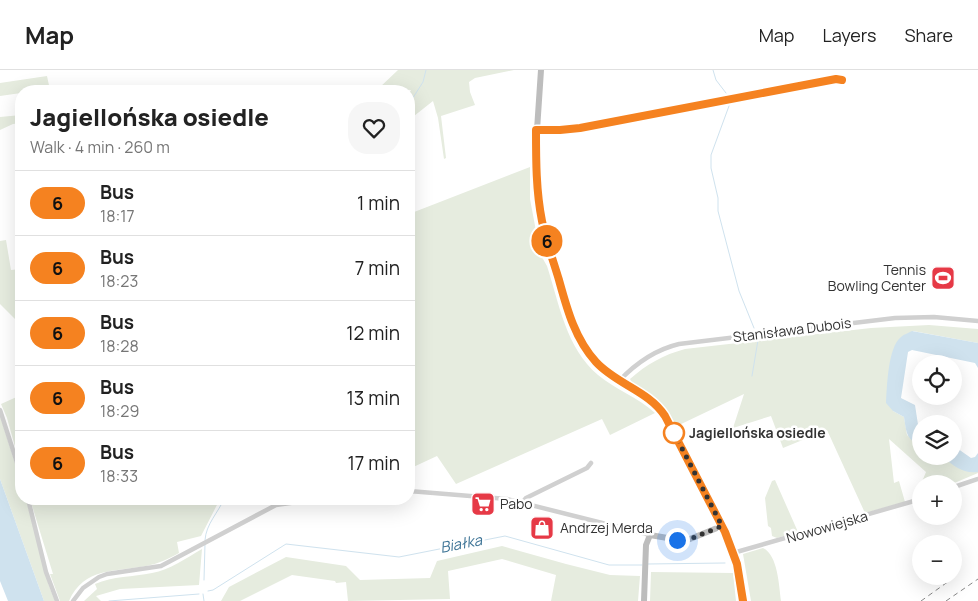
<!DOCTYPE html>
<meta charset="utf-8">
<style>
:root{--surface:#fff;--page:#f6f6f6;--text:#222;--muted:#767676;--line:#e0e0e0}
body{margin:0;font-family:Manrope,sans-serif;background:var(--page);color:var(--text);height:100vh;display:flex;flex-direction:column;font-size:19px;white-space:nowrap}
*{box-sizing:border-box;margin:0}
p{font-size:16px;color:var(--muted)}
.icon{flex:none;width:28px;height:28px;fill:none;stroke:currentColor;stroke-width:2;stroke-linecap:round;stroke-linejoin:round}
.map{position:relative;flex:1;overflow:hidden}
.sheet{position:absolute;left:15px;top:15px;width:400px;height:420px;display:flex;flex-direction:column;background:var(--surface);border-radius:20px;box-shadow:0 5px 20px #0002}
.sheet>*{flex:none}
.badge{padding:0 10px;border-radius:16px;font-size:18px;line-height:32px}
.fabs{position:absolute;left:912px;top:285px;display:grid;gap:10px}
.fabs a{display:grid;place-items:center;width:50px;height:50px;border-radius:50%;background:var(--surface);box-shadow:0 5px 20px #0002;font-size:25px}
.you{position:absolute;width:25px;height:25px;margin:-12px;border:4px solid #fff;border-radius:50%;background:#1a73e8;box-shadow:0 0 0 8px #1a73e833}
.map>.badge{position:absolute;translate:-50% -50%;box-shadow:0 0 0 2px #fff}
.round{display:grid;place-items:center;flex:none;width:52px;height:52px;border-radius:20px;background:var(--page)}
.head{display:flex;align-items:center;justify-content:space-between;height:85px;padding:0 15px}
h1{font-size:24px;font-weight:800;line-height:38px}
ul{padding:0;list-style:none}
li{display:flex;align-items:center;gap:15px;height:65px;padding:0 15px;border-top:1px solid var(--line)}
li div{flex:1}
li b{display:block;font-size:19px}
li em{font-style:normal}
li .badge{min-width:55px;font-weight:700;text-align:center}
header{display:flex;align-items:center;gap:30px;box-sizing:border-box;height:70px;padding:0 25px;background:var(--surface);border-bottom:1px solid var(--line)}
header strong{font-size:24px}
nav{display:flex;gap:28px;margin-inline-start:auto;font-size:18px}
.map>svg:first-child{display:block}
.green{fill:#e6ecdf}
.water{fill:#cfe2ee}
.lines{fill:none;stroke-linecap:round;stroke-linejoin:round}
.stream{stroke:#cfe2ee;stroke-width:1}
.street{stroke:#d0d0d0;stroke-width:4.5}
.secondary{stroke:#bdbdbd;stroke-width:6}
.rail{stroke:#888;stroke-width:1;stroke-dasharray:5 4;stroke-linecap:butt}
.line-casing{stroke:#fff;stroke-width:11}
.line{stroke:#f58220;stroke-width:8}
.walk{stroke:#333;stroke-width:5;stroke-dasharray:0 9}
.stop-dot{fill:#fff;stroke:#f58220;stroke-width:2.5}
.labels{text-anchor:middle;stroke-width:5;stroke-linejoin:round;paint-order:stroke}
.poi-label{font-size:14px;fill:#333;stroke:#fff;text-anchor:start}
.street-label{font-size:14px;fill:#333;stroke:#fff}
.stop-label{font-size:14px;font-weight:bold;fill:#333;stroke:#fff;text-anchor:start}
.water-label{font-size:15px;font-style:italic;fill:#3f7597;stroke:#fff}
</style>
<header>
<strong>Map</strong>
<nav><a>Map</a><a>Layers</a><a>Share</a></nav>
</header>
<div class="map">
<svg width="978" height="531" viewBox="0 0 978 531">
<rect width="100%" height="100%" fill="#fff"/>
<path class="green" d="M398,0H514L475,8L469,12L470,22L475,35L441,46L446,88L444,89L438,48L433,31L409,50V24L411,20L379,18Z
M47,6L50,20L21,21V23L0,26V13Z
M21,45V53L13,54L0,60V47Z
M530,97V129L536,161L535,166L543,189L547,196C559,233 566,278 598,305C616,320 638,327 655,343L610,365L602,349L456,414L437,386L409,399V276L410,275L409,272V144Z
M6,170L11,200L21,199V255L0,234V171Z
M929,255L978,259V273L913,261L893,341L904,347L907,365L918,374L921,375V386H943L976,402H978V403L952,414H921L926,402L889,369L894,413L899,411L905,432L865,443L827,360L783,378L771,346L733,358L744,324L677,356L657,330L633,315L630,309C647,294 663,285 685,279L871,258Z
M21,325V398L7,348L1,334Z
M0,346L21,412V429H26L49,516L55,531H44L0,409Z
M775,410L798,462L777,468L772,466L771,458L768,456L765,428L772,411Z
M30,429H220L201,466L177,472L179,483C168,489 158,494 146,496C115,502 84,497 69,531H60L50,504H53Z
M502,476L566,494L610,505L640,506L638,531H551L556,505L502,489L448,501L450,529L348,531L346,512L336,513L335,511L292,505L240,531H221L229,517L286,487L346,496L360,510L430,508L437,491Z
M763,478C778,485 779,516 781,531H751L743,484Z
M202,479L199,515L120,519L96,526L101,531H84L97,519L95,514C113,506 133,507 152,503C170,500 186,488 202,479Z
M651,502L733,503L736,531H650Z"/>
<path class="water" d="M912,261L978,273V298L975,293L912,280L908,282L901,328L915,335L919,361H921V375C906,371 906,360 904,347L893,341L886,333C887,316 888,277 901,267C904,264 909,263 912,261Z
M954,376L971,388L975,387L978,383V402C963,404 954,396 943,387L954,386Z
M0,409L44,531H8L0,511Z"/>
<g class="lines">
<path class="stream" d="M713,0L716,10L726,23
M409,34L423,12L426,0
M729,36L711,85V98L718,128V141L739,221L754,258
M752,306L758,270
M205,470C206,454 218,443 224,429
M648,494L725,493
M204,510L205,474
M208,521L213,520L286,474L399,487L505,466L609,495H642
M203,524L204,531
M109,531L199,524"/>
<path class="street" d="M537,60H560L580,58L836,9L842,10
M619,311C636,293 654,280 679,274L895,248L934,247L978,251
M0,340L21,405
M954,417L978,409
M409,421L507,429L650,465
M28,429L46,502L57,531
M522,433L526,428L587,398L591,393
M733,483L921,429
M73,531L83,518L99,507L107,504L161,496L276,435L318,429"/>
<path class="secondary" d="M541,0L537,60L539,138L547,171L573,254L581,273L599,296L619,311L654,333L665,346L722,456L737,494L744,531
M644,531L646,475L650,465L685,471L722,456"/>
<path class="rail" d="M921,531L949,511
M946,531L978,509"/>
</g>
<g class="lines">
<g class="line-casing">
<path id="line" d="M743,531L737,494L725,462L665,346C649,321 616,314 596,292C575,269 567,239 559,210C553,190 546,171 542,151C536,121 536,90 536,60H560L580,58L836,9L842,10"/>
</g>
<use href="#line" class="line"/>
<path class="walk" d="M674,363L672,359L722,456L685,471L677,470"/>
</g>
<defs>
<g id="stadium-square" transform="scale(1.25)"><rect x="-9" y="-9" width="18" height="18" rx="4" fill="#e63946" stroke="#fff"/><path d="M0-5a6.5 5 0 1 0 0 10a6.5 5 0 1 0 0-10ZM-3.5-1.8h7v3.6h-7Z" fill="#fff"/></g>
<g id="supermarket-square" transform="scale(1.25)"><rect x="-9" y="-9" width="18" height="18" rx="4" fill="#e63946" stroke="#fff"/><path d="M-6-5.5h2.5l.6 2H6L4.5 2H-2.5L-4.4-4H-6ZM-1.5 3.2a1.3 1.3 0 1 0 .1 0ZM3 3.2a1.3 1.3 0 1 0 .1 0Z" fill="#fff"/></g>
<g id="shop-square" transform="scale(1.25)"><rect x="-9" y="-9" width="18" height="18" rx="4" fill="#e63946" stroke="#fff"/><path d="M-5-2.5h2.3a2.7 3.5 0 0 1 5.4 0H5L5.5 6h-11ZM-1.5-2.5h3a1.5 2.3 0 0 0-3 0Z" fill="#fff"/></g>
</defs>
<g fill-rule="evenodd">
<use href="#stadium-square" x="943" y="208"/>
<use href="#supermarket-square" x="483" y="434"/>
<use href="#shop-square" x="542" y="458"/>
</g>
<circle class="stop-dot" cx="674" cy="363" r="10"/>
<g class="labels">
<g class="poi-label">
<text x="926" y="205" text-anchor="end">Tennis<tspan x="926" dy="16">Bowling Center</tspan></text>
<text x="500" y="439">Pabo</text>
<text x="560" y="463">Andrzej Merda</text>
</g>
<g class="street-label">
<text transform="translate(792 260) rotate(-7)" y="5">Stanisława Dubois</text>
<text transform="translate(827 457) rotate(-16)" y="5">Nowowiejska</text>
</g>
<g class="stop-label">
<text x="689" y="368">Jagiellońska osiedle</text>
</g>
<g class="water-label">
<text transform="translate(461 474) rotate(-11)" y="5">Białka</text>
</g>
</g>
</svg>
<div class="fabs">
<a><svg class="icon" aria-label="locate" viewBox="0 0 24 24"><circle cx="12" cy="12" r="6"/><path d="M12 2v4M12 18v4M2 12h4M18 12h4"/></svg></a>
<a><svg class="icon" aria-label="layers" viewBox="0 0 24 24"><path d="M12 4l9 5-9 5-9-5zM3 14l9 5 9-5"/></svg></a>
<a>+</a>
<a>−</a>
</div>
<div class="you" style="left:677px;top:470px"></div>
<b class="badge" style="left:547px;top:171px;background:#f58220;color:#111">6</b>
<section class="sheet">
<div class="head"><div><h1>Jagiellońska osiedle</h1><p>Walk · 4 min · 260 m</p></div><a class="round"><svg class="icon" aria-label="heart" viewBox="0 0 24 24"><path d="M12 20l-8-8c-3-5 5-10 8-4 3-6 11-1 8 4z"/></svg></a></div>
<ul>
<li><span class="badge" style="background:#f58220;color:#111">6</span><div><b>Bus</b><p>18:17</p></div><em>1 min</em></li>
<li><span class="badge" style="background:#f58220;color:#111">6</span><div><b>Bus</b><p>18:23</p></div><em>7 min</em></li>
<li><span class="badge" style="background:#f58220;color:#111">6</span><div><b>Bus</b><p>18:28</p></div><em>12 min</em></li>
<li><span class="badge" style="background:#f58220;color:#111">6</span><div><b>Bus</b><p>18:29</p></div><em>13 min</em></li>
<li><span class="badge" style="background:#f58220;color:#111">6</span><div><b>Bus</b><p>18:33</p></div><em>17 min</em></li>
</ul>
</section>
</div>
